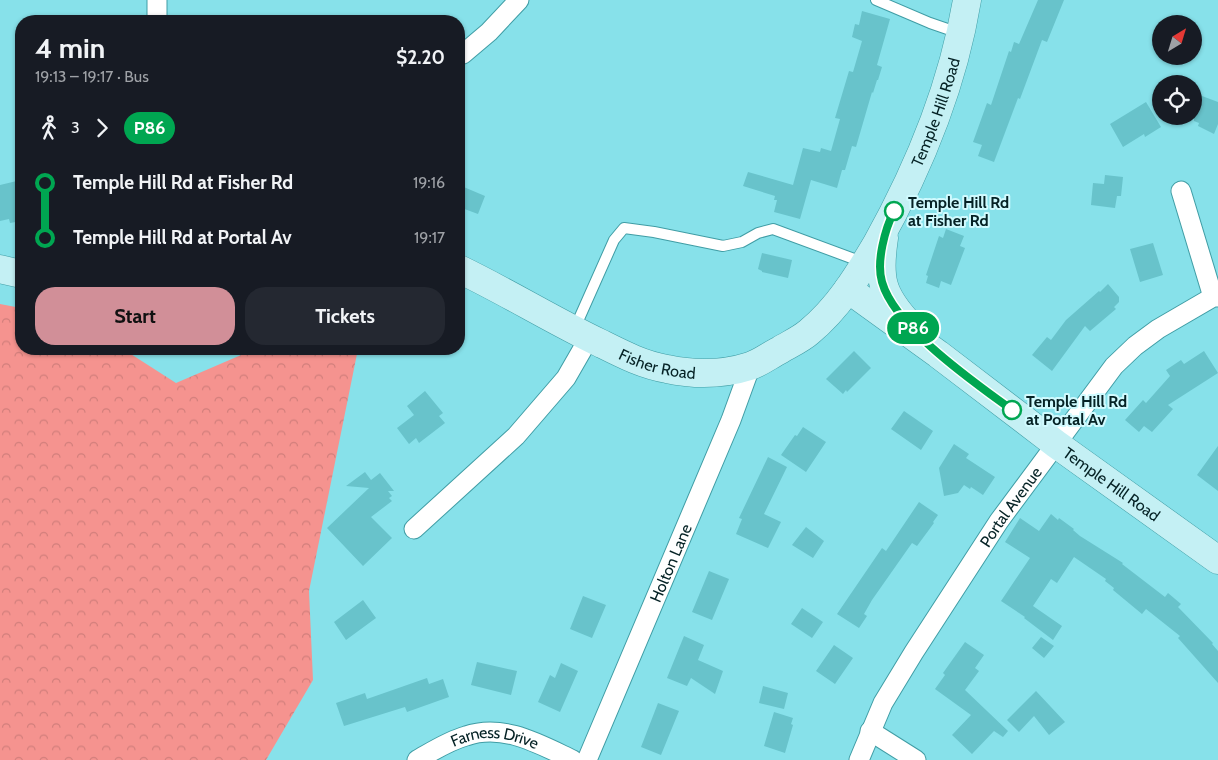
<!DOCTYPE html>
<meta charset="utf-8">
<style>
:root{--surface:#171b24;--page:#242831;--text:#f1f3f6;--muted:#9ea1a6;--accent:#d18f98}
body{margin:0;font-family:Cabin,sans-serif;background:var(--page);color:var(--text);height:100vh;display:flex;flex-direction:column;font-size:19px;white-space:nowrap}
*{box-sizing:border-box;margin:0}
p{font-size:16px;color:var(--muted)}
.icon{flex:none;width:28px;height:28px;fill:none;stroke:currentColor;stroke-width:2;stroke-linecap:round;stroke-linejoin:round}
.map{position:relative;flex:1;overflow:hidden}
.drawer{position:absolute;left:15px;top:15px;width:450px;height:340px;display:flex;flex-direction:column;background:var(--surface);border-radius:20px;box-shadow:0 1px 4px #0004}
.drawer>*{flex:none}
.badge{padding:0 10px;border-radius:16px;font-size:18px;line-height:32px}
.needle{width:32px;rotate:38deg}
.buttons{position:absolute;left:1152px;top:15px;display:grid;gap:10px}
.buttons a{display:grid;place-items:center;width:50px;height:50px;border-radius:50%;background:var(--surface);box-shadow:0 1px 4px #0004;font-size:25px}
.map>.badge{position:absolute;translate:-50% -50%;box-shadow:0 0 0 2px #fff}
.legs{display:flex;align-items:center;gap:8px;height:55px;padding:0 20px;font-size:16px}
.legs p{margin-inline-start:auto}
.head{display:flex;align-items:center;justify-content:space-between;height:85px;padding:0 20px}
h1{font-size:28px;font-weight:700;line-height:38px}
.primary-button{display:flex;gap:10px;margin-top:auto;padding:10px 20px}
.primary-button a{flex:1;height:58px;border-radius:20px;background:var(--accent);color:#111;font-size:20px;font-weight:700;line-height:58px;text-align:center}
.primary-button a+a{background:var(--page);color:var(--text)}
ul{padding:0 20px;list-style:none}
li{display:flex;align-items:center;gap:18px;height:55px;font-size:19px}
li i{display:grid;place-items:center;width:8px;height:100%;margin:0 6px;background:currentColor}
li i::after{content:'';width:12px;height:12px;margin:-6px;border:4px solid;border-radius:50%;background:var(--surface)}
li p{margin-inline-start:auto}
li:first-child i{background:linear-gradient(#0000 50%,currentColor 0)}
li:last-child i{background:linear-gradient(currentColor 50%,#0000 0)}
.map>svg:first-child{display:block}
.forest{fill:url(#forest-crowns)}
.building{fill:#68c3cb}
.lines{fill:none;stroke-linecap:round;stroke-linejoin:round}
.lane-casing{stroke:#409da5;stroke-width:12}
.street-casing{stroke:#409da5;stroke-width:21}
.secondary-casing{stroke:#409da5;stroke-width:29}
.lane{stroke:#fff;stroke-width:10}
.street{stroke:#fff;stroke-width:19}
.secondary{stroke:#c4f0f4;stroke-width:28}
.line-1-casing{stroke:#fff;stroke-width:11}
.line-1{stroke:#00a651;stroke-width:8}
.stop-1-dot{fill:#fff;stroke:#00a651;stroke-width:2.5}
.labels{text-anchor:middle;stroke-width:4;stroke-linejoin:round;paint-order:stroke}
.street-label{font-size:16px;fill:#052225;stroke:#d0fafe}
.stop-label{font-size:16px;font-weight:bold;fill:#052225;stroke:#d0fafe;text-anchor:start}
</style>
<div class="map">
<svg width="1218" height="760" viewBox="0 0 1218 760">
<defs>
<pattern id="forest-crowns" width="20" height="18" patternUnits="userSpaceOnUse" patternTransform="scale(1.25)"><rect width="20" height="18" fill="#f5938f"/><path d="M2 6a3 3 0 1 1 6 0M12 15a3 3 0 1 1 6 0" fill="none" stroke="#d17e7b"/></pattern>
</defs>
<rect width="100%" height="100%" fill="#87e1ea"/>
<path class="forest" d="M0,304L21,308V349H123L176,383L255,349H358L309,591L313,680L266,760H0Z"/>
<path class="building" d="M1038,0H1064L1047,42L1042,40L1020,99L1018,98L994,162L978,156L982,145L973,142L987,103L991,105L1009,51L1011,52L1014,42L1019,44Z
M862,11L890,19L877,65L882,67L878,80H877L873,93L872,92L856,147L852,146L845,170H842L837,188L811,180L800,219L774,212L777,200H774L775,196L743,186L748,172L793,185L803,148L820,152L821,148L831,151L840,119L835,118L849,71L853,72L862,41L852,37L855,24L859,25Z
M1194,93L1218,102V124L1214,134L1198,126L1199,123L1194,121Z
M1146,102L1161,127L1145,137L1144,134L1123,147L1110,124Z
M1105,175L1123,177L1121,196H1117L1115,208L1091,205L1093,183L1104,184Z
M21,180V221L10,223L9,219L0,221V185Z
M459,185L485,196L478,214L459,207Z
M946,229L964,236L960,246L965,248L951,285L941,281L939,288L926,283L928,276L926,275L939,236L943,238Z
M1153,243L1163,275L1140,282L1130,249Z
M762,253L792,260L788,278L762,272V271L758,269Z
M1108,284L1119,297V302L1114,307L1116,309L1090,331L1085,326L1052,371L1032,355L1047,337L1051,340L1066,320L1099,291L1100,292Z
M854,351L871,368L847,392L846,390L843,394L826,379Z
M1204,351L1218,373L1168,405L1173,409L1152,432L1144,426L1139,432L1125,420L1143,400L1146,403L1170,376L1166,370L1181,360L1184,364Z
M425,391L443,413L439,416L445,423L419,443L416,438L409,444L397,428L414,415L407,406Z
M904,411L933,431L921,450L891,429Z
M803,427L826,442L806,472L781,455L795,435L797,436Z
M954,444L969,454L966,458L995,477L983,495L971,487L970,489L964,485L958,493L944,496L939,468Z
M1218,446V491L1197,475Z
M768,457L787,467L764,514L781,522L768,548L736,534L742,519L739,518Z
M365,472L371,480L380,473L394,491H388L392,496L389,498L392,501L371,517L392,538L363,566L327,528L369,488L346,486Z
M919,502L938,515L933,522L934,523L917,546L912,543L872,600L864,614L867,616L859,628L837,614L882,548L886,551Z
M1051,514L1058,520L1059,518L1074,529L1073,530L1080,536L1123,563L1122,564L1165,597L1168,593L1181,604L1178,607L1213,643L1212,644L1218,651V683L1178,638L1180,636L1146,609L1142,614L1113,590L1114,588L1105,581L1106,579L1074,557L1057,583L1051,579L1033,606L1062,626L1053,640L1024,618L1025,617L1001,601L1030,558L1005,542L1020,518L1039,531Z
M806,527L824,541L813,558L792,545Z
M709,571L729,579L712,620L692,612Z
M583,596L606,605L592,638L570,629Z
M363,600L376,618L346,640L334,622Z
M802,608L823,622L812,638L791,624Z
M684,636L704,645L698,660L723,671L715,694L691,678L687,686L667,678Z
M1041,637L1054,646L1044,658L1032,648Z
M965,642L984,655L975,668L979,671L965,690L1008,731L1003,737L994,731L972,754L952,735L971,715L935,689L945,675L943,673Z
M834,645L853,658L835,684L816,671Z
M477,662L517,671L511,695L471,685Z
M561,663L578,671L560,712L538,702L550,675L555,678Z
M427,678L429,684L443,679L449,697L407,712L405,707L344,726L336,703L365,693L367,699Z
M763,686L788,693L784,709L759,703Z
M1036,691L1065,722L1049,735L1034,716L1019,732L1007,720Z
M658,703L679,711L661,755L641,747Z
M774,712L793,718L791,724L793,725L785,753L764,746Z"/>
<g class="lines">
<g class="lane-casing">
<path id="lane" d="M876,0L930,23L959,33
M574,330L614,240L624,228L654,232L723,246L742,242L758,233L773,229L865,263"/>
</g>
<g class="street-casing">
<g id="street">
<path d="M157,0V21"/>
<path d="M459,55L463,54L489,32L519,0"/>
<path d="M1181,191L1213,297"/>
<path d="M414,529L516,436L566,378L589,338"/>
<path d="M870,731L916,760"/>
<path id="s1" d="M417,760C433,751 448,741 466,736C503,723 539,744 573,760"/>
<path id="s2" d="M587,760L731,420L751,365"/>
<path id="s3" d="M859,760L883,703L914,652L999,521L1114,366L1135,346L1158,329L1213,297H1218"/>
</g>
</g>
<g class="secondary-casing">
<g id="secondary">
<path d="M884,238C878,278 881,294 909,324"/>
<path d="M0,269L21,274"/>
<path id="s4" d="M459,269C507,292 552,320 600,343C622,354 643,365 667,369C695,375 722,375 750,366C760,363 770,355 780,350C790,344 801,339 809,332C838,308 857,277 876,245C918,170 953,85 967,0"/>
<path id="s5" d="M848,289L938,354L1056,444L1218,560"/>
</g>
</g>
<use href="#lane" class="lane"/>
<use href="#street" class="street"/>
<use href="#secondary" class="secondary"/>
</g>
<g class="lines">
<g class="line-1-casing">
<path id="line-1" d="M894,211C885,229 876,262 882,282C895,328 974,382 1012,410"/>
</g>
<use href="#line-1" class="line-1"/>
</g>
<g class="stop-1-dot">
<circle cx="894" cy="211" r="9"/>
<circle cx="1012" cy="410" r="9"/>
</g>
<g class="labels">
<g class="street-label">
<text dy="6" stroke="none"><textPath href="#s4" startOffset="640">Temple Hill Road</textPath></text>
<text dy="6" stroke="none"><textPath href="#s4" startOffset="221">Fisher Road</textPath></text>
<text dy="6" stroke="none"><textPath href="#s5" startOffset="328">Temple Hill Road</textPath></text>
<text dy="6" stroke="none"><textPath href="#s3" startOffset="296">Portal Avenue</textPath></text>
<text dy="6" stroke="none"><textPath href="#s2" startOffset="214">Holton Lane</textPath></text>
<text dy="6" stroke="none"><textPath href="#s1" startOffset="84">Farness Drive</textPath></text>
</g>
<g class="stop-label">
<text x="908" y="208">Temple Hill Rd<tspan x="908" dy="18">at Fisher Rd</tspan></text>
<text x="1026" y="407">Temple Hill Rd<tspan x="1026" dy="18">at Portal Av</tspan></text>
</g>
</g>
</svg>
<div class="buttons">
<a><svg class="needle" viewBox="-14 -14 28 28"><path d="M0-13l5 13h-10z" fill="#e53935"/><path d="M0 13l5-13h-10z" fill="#9ea1a6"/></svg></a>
<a><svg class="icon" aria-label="locate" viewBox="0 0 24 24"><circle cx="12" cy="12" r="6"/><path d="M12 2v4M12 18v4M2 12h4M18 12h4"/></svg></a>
</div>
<b class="badge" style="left:913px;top:328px;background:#00a651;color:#fff">P86</b>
<section class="drawer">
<div class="head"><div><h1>4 min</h1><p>19:13 – 19:17 · Bus</p></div><b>$2.20</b></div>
<div class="legs"><svg class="icon" aria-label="walk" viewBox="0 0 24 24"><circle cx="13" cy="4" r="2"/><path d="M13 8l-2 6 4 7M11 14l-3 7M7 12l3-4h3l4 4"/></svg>3<svg class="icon" aria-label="forward" viewBox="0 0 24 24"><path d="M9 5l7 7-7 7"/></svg><b class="badge" style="background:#00a651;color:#fff">P86</b></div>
<ul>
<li><i style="color:#00a651"></i><b>Temple Hill Rd at Fisher Rd</b><p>19:16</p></li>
<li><i style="color:#00a651"></i><b>Temple Hill Rd at Portal Av</b><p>19:17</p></li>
</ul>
<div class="primary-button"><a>Start</a><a>Tickets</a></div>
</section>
</div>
